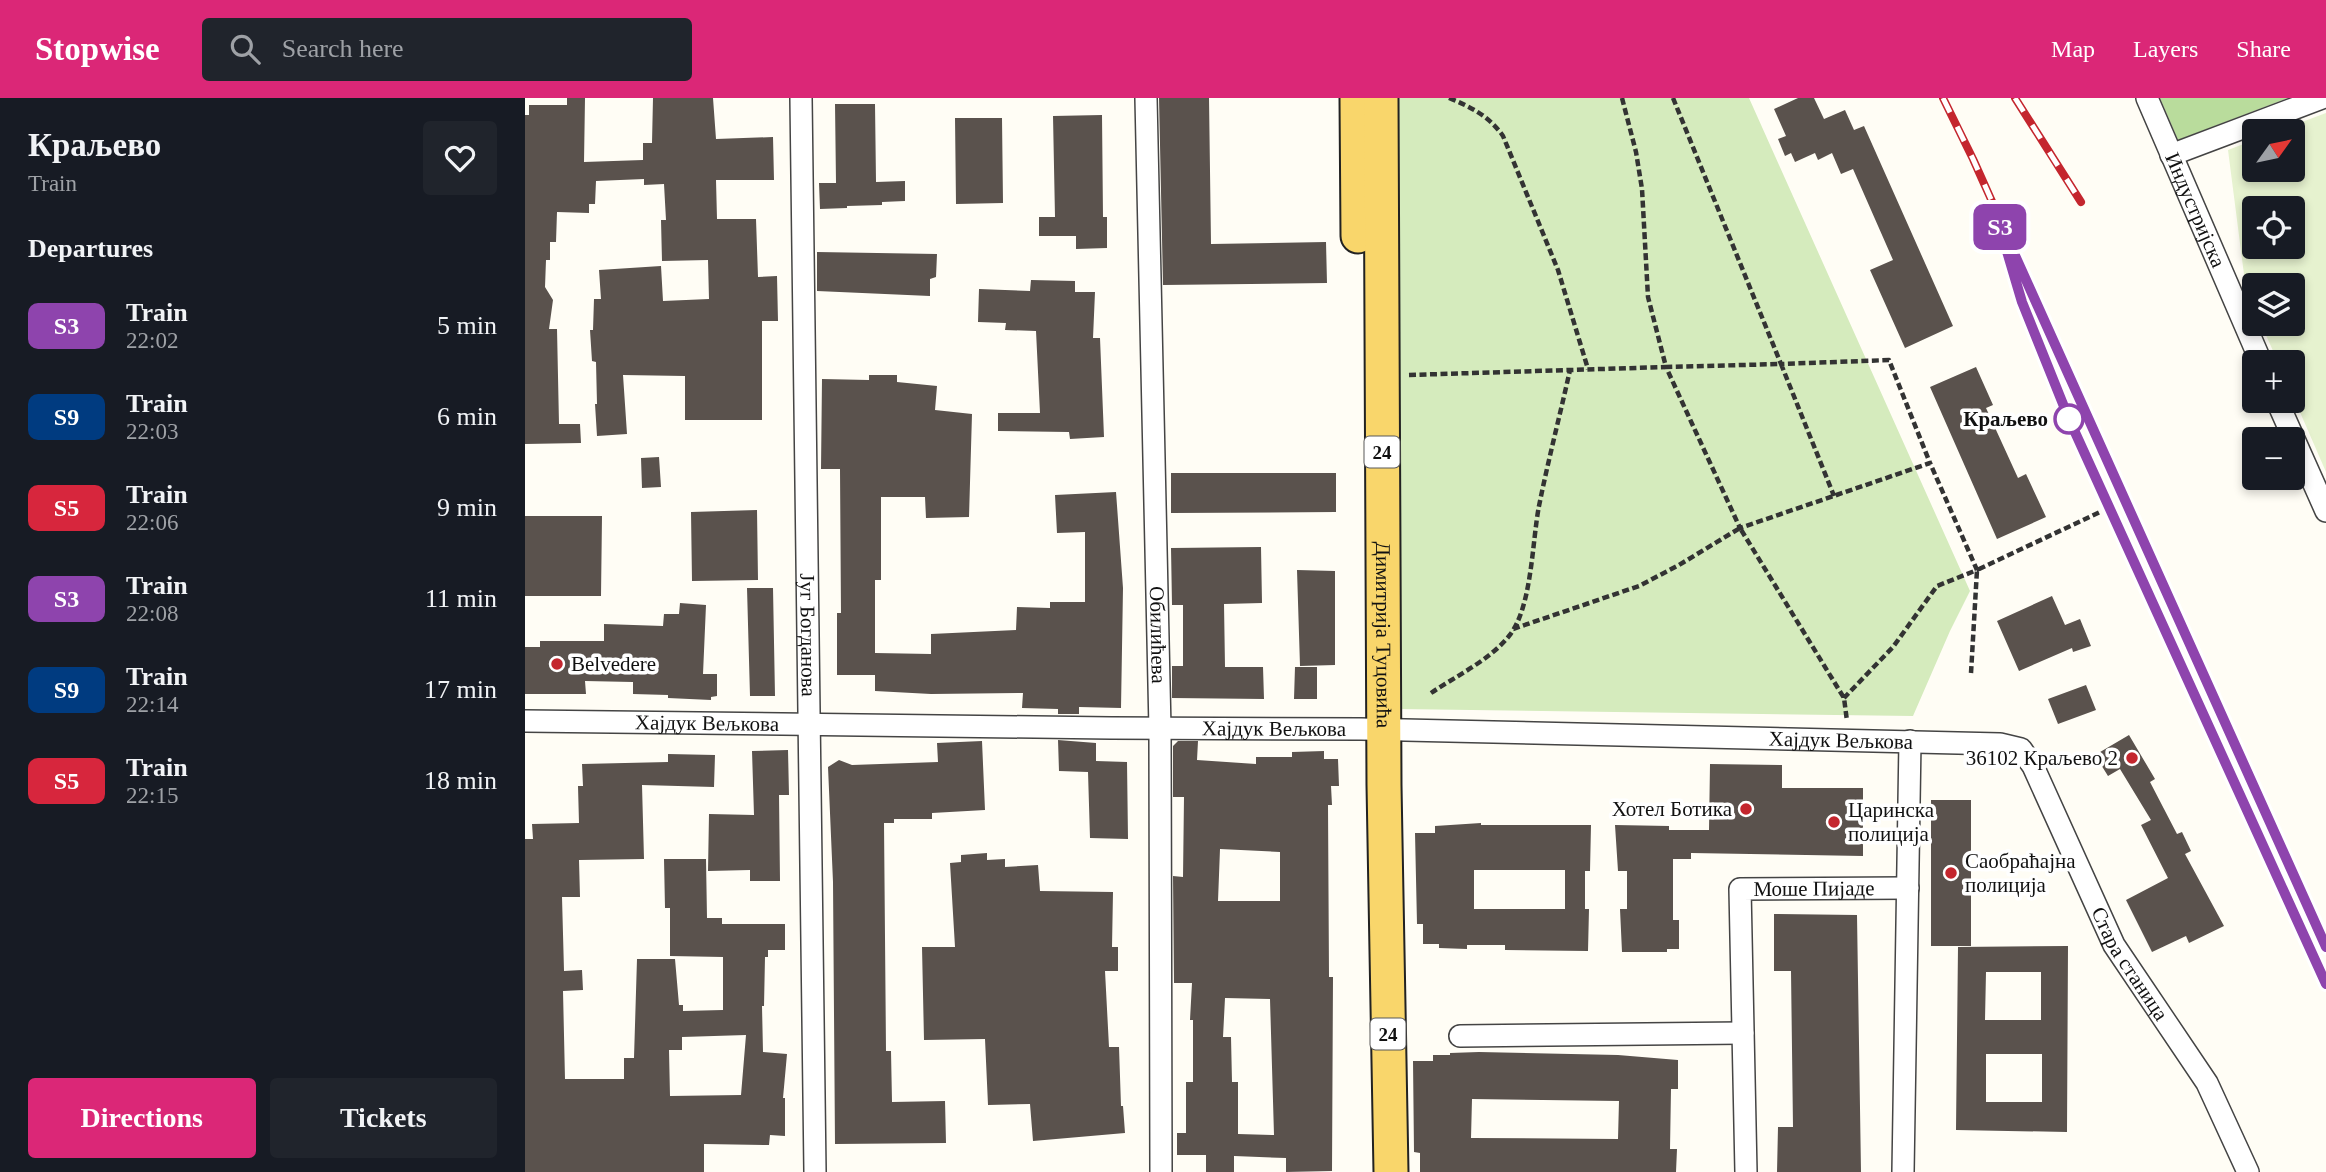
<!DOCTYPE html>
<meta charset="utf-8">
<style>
:root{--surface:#171b24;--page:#20242c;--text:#f1f3f6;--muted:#9ea1a6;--accent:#db2777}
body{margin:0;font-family:"Times New Roman",serif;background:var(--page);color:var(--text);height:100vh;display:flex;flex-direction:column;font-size:26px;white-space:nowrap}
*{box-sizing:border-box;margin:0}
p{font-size:23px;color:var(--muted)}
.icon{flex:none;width:38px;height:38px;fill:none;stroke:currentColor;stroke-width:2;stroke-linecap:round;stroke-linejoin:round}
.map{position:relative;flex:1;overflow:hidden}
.side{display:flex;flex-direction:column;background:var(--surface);width:525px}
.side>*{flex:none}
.badge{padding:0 14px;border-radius:10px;font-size:24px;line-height:46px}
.needle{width:46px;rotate:57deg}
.tools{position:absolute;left:1717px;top:21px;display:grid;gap:14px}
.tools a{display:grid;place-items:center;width:63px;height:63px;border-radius:7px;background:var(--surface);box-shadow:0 4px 10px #0003;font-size:35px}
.map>.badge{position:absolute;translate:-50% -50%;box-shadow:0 0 0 4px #fff}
h2{padding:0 28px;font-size:26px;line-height:63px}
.round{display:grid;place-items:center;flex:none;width:74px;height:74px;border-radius:7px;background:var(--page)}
.headline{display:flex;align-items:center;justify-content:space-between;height:119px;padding:0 28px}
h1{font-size:33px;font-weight:800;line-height:52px}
.primary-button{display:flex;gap:14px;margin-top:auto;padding:14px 28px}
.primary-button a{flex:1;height:80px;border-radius:7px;background:var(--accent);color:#fff;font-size:28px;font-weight:800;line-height:80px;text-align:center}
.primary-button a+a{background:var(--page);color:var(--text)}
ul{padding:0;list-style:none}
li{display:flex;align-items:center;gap:21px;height:91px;padding:0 28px}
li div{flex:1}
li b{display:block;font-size:26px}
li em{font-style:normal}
li .badge{min-width:77px;font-weight:700;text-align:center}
header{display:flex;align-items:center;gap:42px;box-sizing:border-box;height:98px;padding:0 35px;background:var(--accent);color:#fff}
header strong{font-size:33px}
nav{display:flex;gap:38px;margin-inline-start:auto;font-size:24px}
.search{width:490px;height:63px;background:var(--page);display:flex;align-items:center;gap:18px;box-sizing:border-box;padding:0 24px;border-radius:7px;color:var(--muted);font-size:26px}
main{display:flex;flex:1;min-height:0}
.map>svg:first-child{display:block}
.green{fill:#d5ebbd}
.forest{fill:#b9dc9c}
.pitch{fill:#e6f2cf;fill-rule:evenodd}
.building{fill:#5a524d;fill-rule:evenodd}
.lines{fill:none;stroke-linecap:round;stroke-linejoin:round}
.street-casing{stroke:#444;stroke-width:24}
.primary-casing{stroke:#222;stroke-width:37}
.path{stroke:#333;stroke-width:4.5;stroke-dasharray:7 3.5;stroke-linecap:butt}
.street{stroke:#fff;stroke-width:21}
.primary{stroke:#f9d66b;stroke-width:33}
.rail-casing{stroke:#c4262e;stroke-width:8}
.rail{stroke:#fff;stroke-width:5;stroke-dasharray:16;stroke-linecap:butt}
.line-casing{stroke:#fff;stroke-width:16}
.line{stroke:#8e44ad;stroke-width:10}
.stop-dot{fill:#fff;stroke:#8e44ad;stroke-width:3.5}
.poi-dot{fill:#c4262e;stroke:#fff;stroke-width:2.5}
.labels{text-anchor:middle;stroke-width:7;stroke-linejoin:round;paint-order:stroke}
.shield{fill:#fff;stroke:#585858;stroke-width:2}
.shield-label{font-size:19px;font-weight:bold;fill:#111}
.street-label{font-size:21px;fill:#111;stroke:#fff}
.stop-label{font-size:21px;font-weight:bold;fill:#111;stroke:#fff;text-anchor:end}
.poi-label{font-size:21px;fill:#111;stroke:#fff;text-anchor:start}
</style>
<header>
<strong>Stopwise</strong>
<div class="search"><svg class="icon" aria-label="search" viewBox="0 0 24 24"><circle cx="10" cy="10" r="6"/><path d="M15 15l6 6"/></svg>Search here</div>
<nav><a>Map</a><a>Layers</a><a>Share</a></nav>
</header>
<main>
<section class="side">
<div class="headline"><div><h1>Краљево</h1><p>Train</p></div><a class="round"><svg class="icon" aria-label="heart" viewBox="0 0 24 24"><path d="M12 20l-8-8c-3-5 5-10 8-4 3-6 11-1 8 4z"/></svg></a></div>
<h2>Departures</h2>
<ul>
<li><span class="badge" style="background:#8e44ad;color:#fff">S3</span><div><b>Train</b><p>22:02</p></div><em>5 min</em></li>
<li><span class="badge" style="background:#003b80;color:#fff">S9</span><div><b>Train</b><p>22:03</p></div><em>6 min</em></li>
<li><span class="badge" style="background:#d7263d;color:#fff">S5</span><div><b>Train</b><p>22:06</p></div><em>9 min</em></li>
<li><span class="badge" style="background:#8e44ad;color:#fff">S3</span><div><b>Train</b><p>22:08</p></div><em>11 min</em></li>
<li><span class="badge" style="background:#003b80;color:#fff">S9</span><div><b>Train</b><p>22:14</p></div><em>17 min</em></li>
<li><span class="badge" style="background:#d7263d;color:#fff">S5</span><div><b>Train</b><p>22:15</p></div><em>18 min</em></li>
</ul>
<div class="primary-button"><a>Directions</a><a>Tickets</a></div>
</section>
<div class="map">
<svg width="1801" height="1074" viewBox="0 0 1801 1074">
<rect width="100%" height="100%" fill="#fffdf5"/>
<path class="green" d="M874,0H1224L1445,493L1425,533L1388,618L874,611Z"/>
<path class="forest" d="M1635,0H1763L1653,42Z"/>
<path class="pitch" d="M1801,15V374L1768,298V264H1753L1736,226H1768V187H1729V210L1721,192L1703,52L1729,42V72H1768V33H1753ZM1729,110H1768V149H1729Z"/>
<path class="building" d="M42,0H60L59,64L118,62V45H127L128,0H188L191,41L248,39L249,82H191L192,121H231L233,179L252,178L253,223H237V322H160V278L98,277L102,336L72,338L70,306H72L71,264L67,263L65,232H68L69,201H76L74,172L136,168L138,203L184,201L183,162L137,163L136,122H141L139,86L119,87V81L71,83L70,106H64V115L32,114L31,144H25V162H21L20,189L28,202L24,231H32L34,326H55L56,345L0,346V17H4V7H42Z
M634,0H684L686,146L801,144L802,185L638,187Z
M1273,0H1289L1299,21L1320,12L1329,32L1339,28L1428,228L1380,250L1345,172L1368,162L1328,71L1316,76L1307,55L1293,62L1290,55L1270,64L1266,55L1260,58L1253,41L1261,38L1249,11Z
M310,6H350L351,84L380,83V103L357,104V107L322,108V110L295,111L294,85H311Z
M577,17L578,119H582V150L551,151V138H514V119H530L528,18Z
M430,20H477L478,105L431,106Z
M292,154L412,156L411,179L405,181V198L292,193Z
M506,182L550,183V194H570L568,240H575L579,339L545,341L544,334L473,333V315H515L511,233L480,232L481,225L453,224L454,191L505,193Z
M1451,269L1468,307L1461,310L1493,380L1501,376L1521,419L1472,441L1405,289Z
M344,277H372V284L412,288L410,312L447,316L444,419L401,420L400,399H356V482H350V555L406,556V536L491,532L492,509L525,510V504H560V434L532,435L530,397L591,394L598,490L596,610L554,609V616H533V611L497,610L498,595L406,596L350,593V577H312V515H316L315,371H296L297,281L344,282Z
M134,359L136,389L117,390L116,360Z
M646,375H811V414L646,415Z
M232,412L233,482L167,483L166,414Z
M0,418H77L76,498H0Z
M736,449L737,505L699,506L700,569H738L739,601L647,600V568H658V507H647L646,450Z
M772,472L810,473V567L775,568Z
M222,490H248L250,598H225Z
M1527,498L1540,527L1555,521L1566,548L1548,554L1547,550L1494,573L1472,523Z
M155,505L181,507L178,576H192V598L186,599V602L143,600V597L108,596V584L60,583L61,596H0V549H15V543H79V526L138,528L139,516H154Z
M770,569H792V601H769Z
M1561,587L1571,612L1533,626L1523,601Z
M1604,637L1630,681L1625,684L1652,736L1657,734L1666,753L1660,756L1699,828L1664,845L1661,838L1627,854L1601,802L1643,780L1616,727L1626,722L1595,671L1583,678L1570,657Z
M533,642L571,645V663L602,664L603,741L565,740L563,674L534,673Z
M457,643L460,712L407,715V721H369V725H359L361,953H366L367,1004L420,1003L421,1045L310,1046L308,784L303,669L314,662L327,667L413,664L412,645Z
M653,643H673L672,662L731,666V659H767V654L799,653V661H813L814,688H806L807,707H803L804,879H808L807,1073L761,1074V1060L709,1058V1074H681V1057H652V1035H661V984H668V922H665L667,885H649L648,778L658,779L659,699H648V648ZM695,751L755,754V803H693ZM700,900L745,901L749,1037L713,1036V984H707L706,939H698Z
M263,652L264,697H254L255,783H225V772L183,773L184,716L229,717L227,653Z
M143,656L190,657L189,689L117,687L119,761L54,762L55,799H37L39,873L57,872L58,892L38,893L40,981H99V960H109L112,861H150L154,907H158V913L198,912V859L145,858V810H140L139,761H181L182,820H197V826H260V852H243V859H240L239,908H237L238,954L262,956L258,1000H260V1038L245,1037L244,1047L179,1046V1074H0V741H8L7,726L54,725L53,688H58L57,666L143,664ZM221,937L216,997L145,998L144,952H157V939Z
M1185,666L1257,667V690H1338V758L1166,755V761H1148V822H1154V851H1142V854H1097L1095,811H1102V773H1093L1090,727L1144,728V732H1184Z
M1406,702H1446V848H1406Z
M956,725V727H1066L1065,773H1060V811H1064L1063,853L980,852V847H942V851L914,850V846H898V826H892L890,735H910V728ZM949,772H1040V811H949Z
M462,755V762L480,761V769L513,767L515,793L588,794L587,849H593V873H580L584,949H594L596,1008H598L600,1035L508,1043L505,1006L463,1007L460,941L399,942L397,849H430L425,765L436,764V757Z
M1249,816L1332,817L1336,1074H1252L1253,1029H1268L1266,873H1249Z
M1543,848L1542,1034L1431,1032L1433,849ZM1461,874H1516V922H1460ZM1461,956H1517V1004H1461Z
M954,954L1093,957L1153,962V991H1146L1145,1051H1152L1151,1074H895V1055L889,1054L888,963H908V957H925V955ZM947,1001L1094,1003L1093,1041L946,1040Z"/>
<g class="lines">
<g class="street-casing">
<g id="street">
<path id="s1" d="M276,0L290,1074"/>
<path id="s2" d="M621,0L635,631L636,1074"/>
<path id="s3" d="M1622,0L1736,264"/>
<path d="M1646,57L1797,0"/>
<path d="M1752,303L1801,413"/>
<path id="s4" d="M0,623L586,630L836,631L1475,646L1496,651L1508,668L1589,847L1682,985L1723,1074"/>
<path d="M935,938L1218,935"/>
<path id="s5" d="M1221,1074L1215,791L1383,790"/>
<path d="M1378,1074L1385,643"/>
</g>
</g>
<g class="primary-casing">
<g id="primary">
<path d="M832,0L833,138"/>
<path id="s6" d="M856,0L859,687L866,1074"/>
</g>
</g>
<path class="path" d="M924,0C946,9 964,18 978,38L1033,172L1063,271
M1097,0L1111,54L1117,91L1123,199L1141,269L1256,266L1309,398
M1148,0L1256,266L1364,262L1405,365
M884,277L1141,269L1215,430L1405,365L1452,472L1412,488L1368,549L1319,600
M988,531L1114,488L1154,467L1215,430L1319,600L1322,623
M1446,575L1452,472L1575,414
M906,595C931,578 965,562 984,538C1007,510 1007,444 1014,408C1023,363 1035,317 1045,272"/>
<use href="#street" class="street"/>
<use href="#primary" class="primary"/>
<g class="rail-casing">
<path id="rail" d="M1418,0L1448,61L1801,849
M1490,0L1556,104
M1487,170L1497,204L1544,321L1801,886"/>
</g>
<use href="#rail" class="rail"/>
</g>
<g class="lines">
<g class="line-casing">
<path id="line" d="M1801,849L1470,113L1497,204L1544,321L1801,886"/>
</g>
<use href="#line" class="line"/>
</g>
<circle class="stop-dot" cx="1544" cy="321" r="14"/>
<g class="poi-dot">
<circle cx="32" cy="566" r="7"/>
<circle cx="1607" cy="660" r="7"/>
<circle cx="1221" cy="711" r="7"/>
<circle cx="1309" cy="724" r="7"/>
<circle cx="1426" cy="775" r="7"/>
</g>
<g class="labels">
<g class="shield">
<rect x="839.5" y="338.5" width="35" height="31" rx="5"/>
<rect x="845.5" y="920.5" width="35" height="31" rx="5"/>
</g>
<g class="shield-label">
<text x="857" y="361">24</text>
<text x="863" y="943">24</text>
</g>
<g class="street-label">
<text dy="7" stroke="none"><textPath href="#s3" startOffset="122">Индустријска</textPath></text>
<text dy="7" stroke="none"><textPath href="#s1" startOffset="537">Југ Богданова</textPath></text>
<text dy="7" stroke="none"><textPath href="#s2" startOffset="537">Обилићева</textPath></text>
<text dy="7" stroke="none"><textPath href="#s6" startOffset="537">Димитрија Туцовића</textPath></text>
<text dy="7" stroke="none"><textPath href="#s4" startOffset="182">Хајдук Вељкова</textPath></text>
<text dy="7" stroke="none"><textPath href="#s4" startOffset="749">Хајдук Вељкова</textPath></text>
<text dy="7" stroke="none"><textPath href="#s4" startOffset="1316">Хајдук Вељкова</textPath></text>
<text dy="7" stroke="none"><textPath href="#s5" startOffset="357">Моше Пијаде</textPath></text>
<text dy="7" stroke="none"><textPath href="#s4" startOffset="1738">Стара станица</textPath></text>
</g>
<g class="stop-label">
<text x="1523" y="328">Краљево</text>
</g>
<g class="poi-label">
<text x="46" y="573">Belvedere</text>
<text x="1593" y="667" text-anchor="end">36102 Краљево 2</text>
<text x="1207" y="718" text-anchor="end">Хотел Ботика</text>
<text x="1323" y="719">Царинска<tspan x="1323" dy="24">полиција</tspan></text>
<text x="1440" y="770">Саобраћајна<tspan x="1440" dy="24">полиција</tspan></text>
</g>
</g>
</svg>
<div class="tools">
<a><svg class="needle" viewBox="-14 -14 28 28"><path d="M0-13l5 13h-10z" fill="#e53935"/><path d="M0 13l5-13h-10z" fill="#9ea1a6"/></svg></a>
<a><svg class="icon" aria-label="locate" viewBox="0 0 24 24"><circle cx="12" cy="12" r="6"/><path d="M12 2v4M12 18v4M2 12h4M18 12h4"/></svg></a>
<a><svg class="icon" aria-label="layers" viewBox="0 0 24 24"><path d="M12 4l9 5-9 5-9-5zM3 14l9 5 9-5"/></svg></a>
<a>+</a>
<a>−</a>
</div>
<b class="badge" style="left:1475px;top:129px;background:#8e44ad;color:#fff">S3</b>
</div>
</main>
